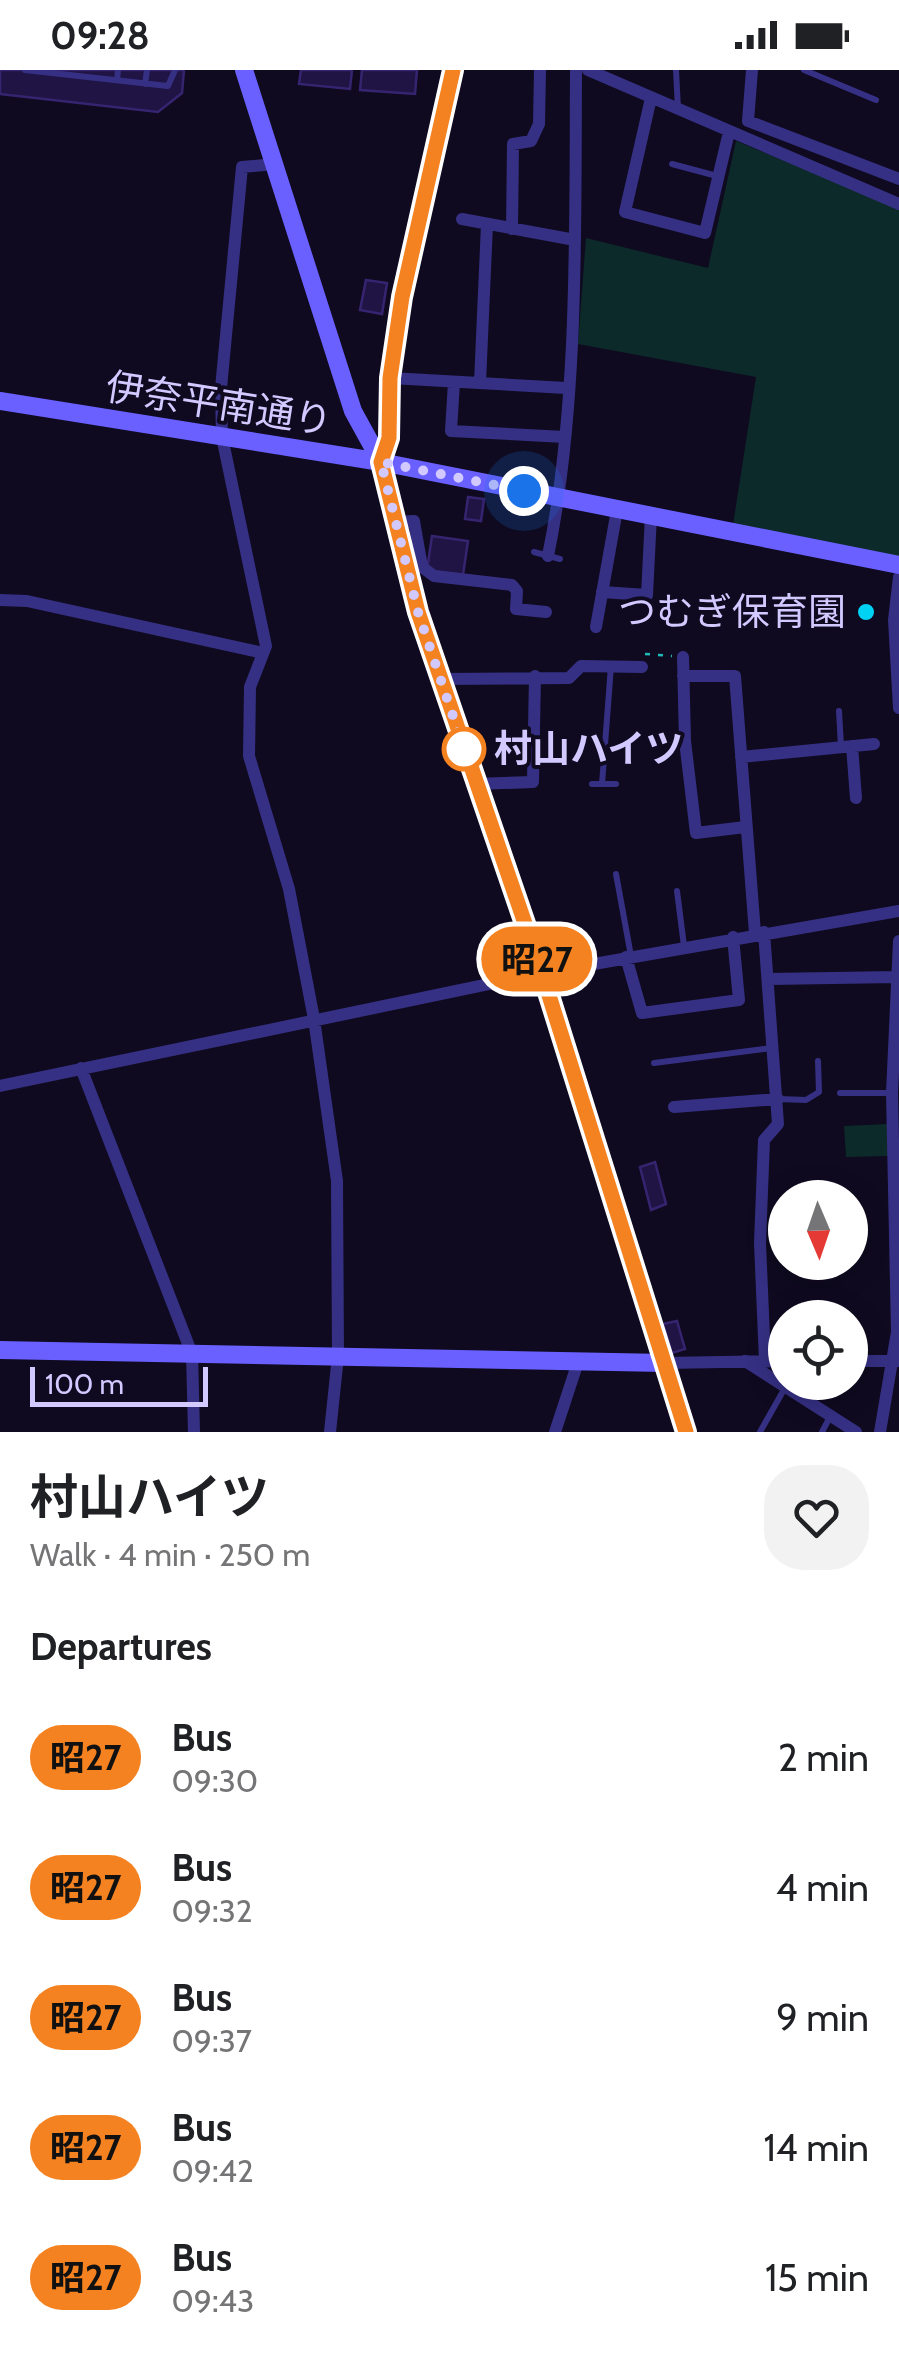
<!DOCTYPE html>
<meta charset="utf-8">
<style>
:root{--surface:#fff;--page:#f2f2f2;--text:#202124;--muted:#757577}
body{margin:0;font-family:Cabin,"Noto Sans JP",sans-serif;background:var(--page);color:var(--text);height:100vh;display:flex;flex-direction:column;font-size:38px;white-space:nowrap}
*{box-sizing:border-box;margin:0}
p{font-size:32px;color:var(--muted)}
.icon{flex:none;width:55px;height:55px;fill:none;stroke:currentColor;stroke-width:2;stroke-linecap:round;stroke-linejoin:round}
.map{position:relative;height:1362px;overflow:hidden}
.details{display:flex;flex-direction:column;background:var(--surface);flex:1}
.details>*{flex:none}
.badge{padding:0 20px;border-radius:32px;font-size:35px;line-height:65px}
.needle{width:65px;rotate:178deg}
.buttons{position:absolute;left:768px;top:1110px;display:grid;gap:20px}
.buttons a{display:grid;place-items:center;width:100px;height:100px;border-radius:50%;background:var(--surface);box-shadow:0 5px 25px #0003;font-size:50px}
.scale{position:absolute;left:30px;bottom:25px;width:178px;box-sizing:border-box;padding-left:10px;border:5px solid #d1c9ff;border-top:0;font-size:28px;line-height:35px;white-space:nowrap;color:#d1c9ff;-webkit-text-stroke:8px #0f0a20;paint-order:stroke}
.you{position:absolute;width:50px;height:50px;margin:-25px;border:8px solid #fff;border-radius:50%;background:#1a73e8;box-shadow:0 0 0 15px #1a73e833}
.map>.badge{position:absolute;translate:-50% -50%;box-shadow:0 0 0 5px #fff}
h2{padding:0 30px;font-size:38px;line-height:90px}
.round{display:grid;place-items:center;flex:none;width:105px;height:105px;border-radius:40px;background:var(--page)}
.head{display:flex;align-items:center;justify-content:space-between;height:170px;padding:0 30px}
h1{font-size:48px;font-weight:700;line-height:75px}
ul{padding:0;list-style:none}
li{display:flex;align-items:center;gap:30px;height:130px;padding:0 30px}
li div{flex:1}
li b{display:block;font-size:38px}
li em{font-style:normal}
li .badge{min-width:110px;font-weight:700;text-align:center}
.status{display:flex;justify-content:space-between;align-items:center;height:70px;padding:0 50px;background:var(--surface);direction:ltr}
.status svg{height:28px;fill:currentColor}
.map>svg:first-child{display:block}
.green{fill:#0d2a2a}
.building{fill:#1f1443;stroke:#362471;stroke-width:2.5}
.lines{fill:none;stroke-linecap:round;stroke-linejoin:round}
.path{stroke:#20bbb8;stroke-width:2.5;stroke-dasharray:5 8;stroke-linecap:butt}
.lane{stroke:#363084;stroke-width:6}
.street{stroke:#363084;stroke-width:12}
.secondary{stroke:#6a60ff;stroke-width:18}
.line-casing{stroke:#fff;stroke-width:22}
.line{stroke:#f58220;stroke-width:15}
.walk{stroke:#d1c9ff;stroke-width:10;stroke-dasharray:0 18}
.poi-dot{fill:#00d2f4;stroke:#0f0a20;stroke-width:4}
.stop-dot{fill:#fff;stroke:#f58220;stroke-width:5}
.labels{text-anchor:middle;stroke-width:8;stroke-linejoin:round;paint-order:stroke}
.street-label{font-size:38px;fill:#d1c9ff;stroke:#0f0a20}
.poi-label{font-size:38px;fill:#d1c9ff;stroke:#0f0a20;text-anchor:end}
.stop-label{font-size:38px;font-weight:bold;fill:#d1c9ff;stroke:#0f0a20;text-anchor:start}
</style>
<div class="status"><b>09:28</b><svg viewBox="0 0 49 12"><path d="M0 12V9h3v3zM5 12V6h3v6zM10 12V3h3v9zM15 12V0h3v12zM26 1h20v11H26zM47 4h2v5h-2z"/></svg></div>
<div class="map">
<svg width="899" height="1362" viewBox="0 0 899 1362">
<rect width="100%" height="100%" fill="#0f0a20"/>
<path class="green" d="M736,71L899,138V491L733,455L756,307L578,274L586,168L708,198Z
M887,1054L889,1086L846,1087L844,1056Z"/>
<path class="building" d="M0,0H184L182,23L158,42L0,24Z
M301,0H352L350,19L299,14Z
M362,0H417L415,24L360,20Z
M366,210L387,213L382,244L360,240Z
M468,427L484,429L481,451L465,449Z
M432,466L468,471L463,505L427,500Z
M655,1092L666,1134L651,1140L640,1097Z
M677,1251L685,1279L672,1283L663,1254Z"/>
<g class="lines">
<path class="path" d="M645,584L672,586"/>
<path class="lane" d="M25,0L168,16L175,0
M676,0L678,39
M804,0L876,30
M117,10L118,0
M145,14L147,0
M672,94L717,106
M534,482L560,489
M839,641L841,676
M592,714H616
M602,714L611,596
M616,804L631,886
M677,821L684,876
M654,993L772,978
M840,1023H891
M779,1029L806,1030L819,1022L818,991
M760,1362L786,1316
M822,1362L831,1345"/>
<path class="street" d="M588,0L899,134
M752,0L748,51L899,109
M651,28L625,142L705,163L729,62
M275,94L242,97L221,318L222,367L266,576L250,617L249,686L289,819L314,949L337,1111L338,1286L330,1362
M462,149L575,170
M512,159L513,74L531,71L539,54L540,0
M391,308L566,318
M454,312L451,361L565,367
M480,313L487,154
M397,452L414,451L422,497L434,506L512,515L517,521L516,539L546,542
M548,486C579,334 575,156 576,0
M899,507L894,550L899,638
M602,522L647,525L651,445
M0,530L27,531L263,583
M596,557L617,440
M683,587L685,671L696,763L745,757
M683,606H735L755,863
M439,609L569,608L581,596L642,597
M852,676L856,728
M741,687L874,674
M476,714L533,712L535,606
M764,862L778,1054L764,1070L760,1173L765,1291
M626,887L642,943L739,930L733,867
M768,909L897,907
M81,998L192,1284L194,1362
M0,1016L542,903L899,841
M674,1037L778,1029
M745,1291L856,1362
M850,1291H899
M665,1293L785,1291
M555,1362L578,1292
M880,1362L897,1262L892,1023L899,871"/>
<path class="secondary" d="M244,0L353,341L381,392L418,542L542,903L686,1362
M0,331L381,392L899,495
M381,392L389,368L391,308L402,227L453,0
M0,1280L665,1293"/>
</g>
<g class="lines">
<g class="line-casing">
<path id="line" d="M453,0L402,227L390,308L389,368L381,392L418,542L542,903L686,1362"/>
</g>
<use href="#line" class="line"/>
<path class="walk" d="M464,679L418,542L381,392L524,421"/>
</g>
<circle class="poi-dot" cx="866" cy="542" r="10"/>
<circle class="stop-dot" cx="464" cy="679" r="20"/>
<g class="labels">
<g class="street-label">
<text transform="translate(219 334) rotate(9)" y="13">伊奈平南通り</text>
</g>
<g class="poi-label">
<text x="846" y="555">つむぎ保育園</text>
</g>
<g class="stop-label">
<text x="494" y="692">村山ハイツ</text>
</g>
</g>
</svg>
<div class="buttons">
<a><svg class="needle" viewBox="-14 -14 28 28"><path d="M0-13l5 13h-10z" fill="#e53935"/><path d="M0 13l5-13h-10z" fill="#757577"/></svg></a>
<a><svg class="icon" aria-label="locate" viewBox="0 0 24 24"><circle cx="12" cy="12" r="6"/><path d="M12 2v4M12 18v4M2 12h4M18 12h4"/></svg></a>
</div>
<div class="scale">100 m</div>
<div class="you" style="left:524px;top:421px"></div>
<b class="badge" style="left:537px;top:889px;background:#f58220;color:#111">昭27</b>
</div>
<section class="details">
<div class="head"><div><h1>村山ハイツ</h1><p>Walk · 4 min · 250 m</p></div><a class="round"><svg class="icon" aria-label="heart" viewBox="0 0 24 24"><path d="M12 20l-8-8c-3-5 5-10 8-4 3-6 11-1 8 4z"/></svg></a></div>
<h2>Departures</h2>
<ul>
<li><span class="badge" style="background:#f58220;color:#111">昭27</span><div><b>Bus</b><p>09:30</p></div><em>2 min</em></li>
<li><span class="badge" style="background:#f58220;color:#111">昭27</span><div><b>Bus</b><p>09:32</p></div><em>4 min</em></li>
<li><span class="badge" style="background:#f58220;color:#111">昭27</span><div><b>Bus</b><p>09:37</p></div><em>9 min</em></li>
<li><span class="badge" style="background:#f58220;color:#111">昭27</span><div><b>Bus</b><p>09:42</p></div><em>14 min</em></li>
<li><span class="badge" style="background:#f58220;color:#111">昭27</span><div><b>Bus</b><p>09:43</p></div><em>15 min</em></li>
</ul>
</section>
